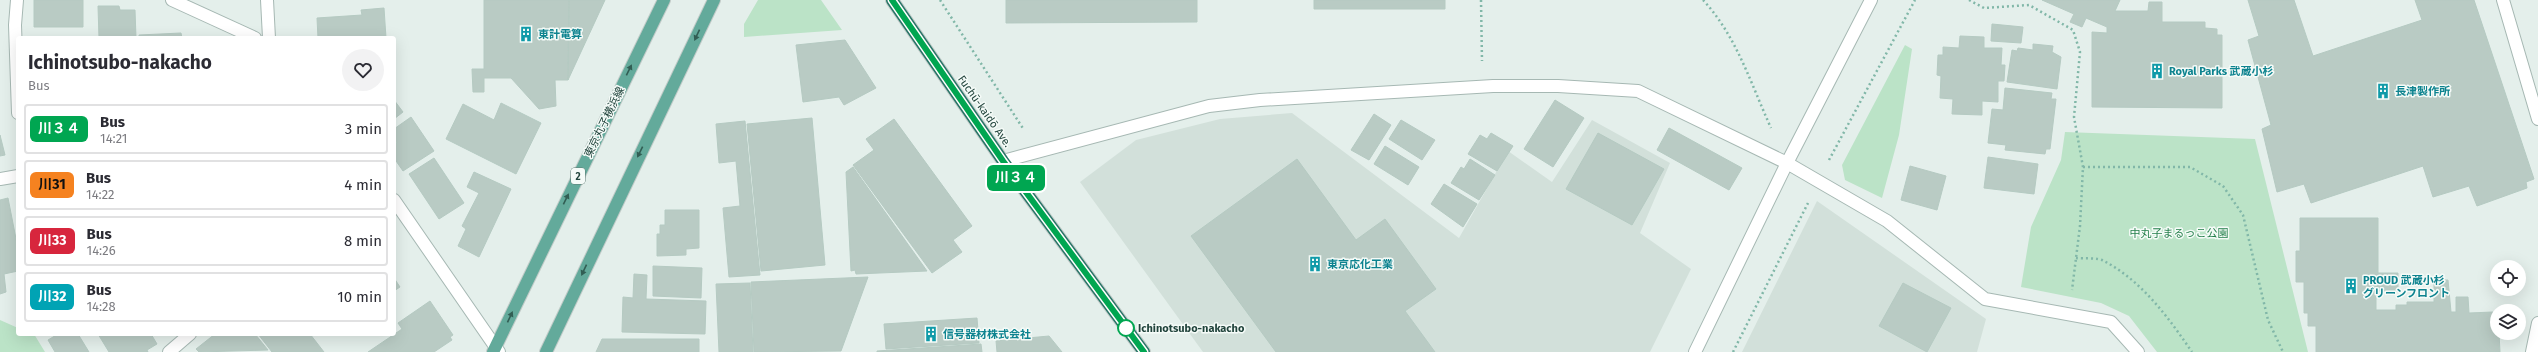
<!DOCTYPE html>
<meta charset="utf-8">
<style>
:root{--surface:#fff;--page:#f2f2f3;--text:#2b2b33;--muted:#7c7c81;--line:#e1e1e2}
body{margin:0;font-family:"Fira Sans","Noto Sans JP",sans-serif;background:var(--page);color:var(--text);height:100vh;display:flex;flex-direction:column;font-size:15px;white-space:nowrap}
*{box-sizing:border-box;margin:0}
p{font-size:13px;color:var(--muted)}
.icon{flex:none;width:22px;height:22px;fill:none;stroke:currentColor;stroke-width:2;stroke-linecap:round;stroke-linejoin:round}
.map{position:relative;flex:1;overflow:hidden}
.details{position:absolute;left:16px;top:36px;width:380px;height:300px;display:flex;flex-direction:column;background:var(--surface);border-radius:4px;box-shadow:0 4px 16px #0002}
.details>*{flex:none}
.badge{padding:0 8px;border-radius:6px;font-size:14px;line-height:26px}
.tools{position:absolute;left:2490px;top:260px;display:grid;gap:8px}
.tools a{display:grid;place-items:center;width:36px;height:36px;border-radius:50%;background:var(--surface);box-shadow:0 4px 16px #0002;font-size:20px}
.map>.badge{position:absolute;translate:-50% -50%;box-shadow:0 0 0 2px #fff}
.round{display:grid;place-items:center;flex:none;width:42px;height:42px;border-radius:21px;background:var(--page)}
.headline{display:flex;align-items:center;justify-content:space-between;height:68px;padding:0 12px}
h1{font-size:19px;font-weight:700;line-height:30px}
ul{padding:0;list-style:none}
li{display:flex;align-items:center;gap:12px;height:50px;margin:0 8px 6px;padding:0 4px;border:2px solid var(--line);border-radius:4px}
li div{flex:1}
li b{display:block;font-size:15px}
li em{font-style:normal}
li .badge{min-width:44px;font-weight:700;text-align:center}
.map>svg:first-child{display:block}
.built{fill:#d2e0da}
.green{fill:#bbe3c7}
.building{fill:#b9cbc4;stroke:#b5cac2}
.lines{fill:none;stroke-linecap:round;stroke-linejoin:round}
.minor-casing{stroke:#a6b8b3;stroke-width:14}
.major-casing{stroke:#c1cbc8;stroke-width:14}
.highway-casing{stroke:#c1cbc8;stroke-width:14}
.path{stroke:#81b7a8;stroke-width:2.5;stroke-dasharray:2 3;stroke-linecap:butt}
.minor{stroke:#fff;stroke-width:12}
.major{stroke:#63aa9b;stroke-width:12}
.highway{stroke:#287467;stroke-width:12}
.oneway{fill:#325e54}
.line-casing{stroke:#fff;stroke-width:9}
.line{stroke:#00a651;stroke-width:6}
.stop-dot{fill:#fff;stroke:#00a651;stroke-width:2}
.labels{text-anchor:middle;stroke-width:3;stroke-linejoin:round;paint-order:stroke}
.shield{fill:#f5fbf8;stroke:#617b74;stroke-width:1}
.shield-label{font-size:10px;font-weight:bold;fill:#21443c}
.culture-label{font-size:11px;font-weight:bold;fill:#0d838f;stroke:#f5fbf8;text-anchor:start}
.street-label{font-size:11px;fill:#21443c;stroke:#f5fbf8}
.park-label{font-size:11px;fill:#25804c;stroke:#f5fbf8}
.stop-label{font-size:11px;font-weight:bold;fill:#21443c;stroke:#f5fbf8;text-anchor:start}
</style>
<div class="map">
<svg width="2538" height="352" viewBox="0 0 2538 352">
<rect width="100%" height="100%" fill="#e4efeb"/>
<path class="built" d="M1292,113L1459,238L1508,151L1552,182L1592,120L1670,163L1640,233L1691,269L1650,352H1203L1080,182L1136,140L1220,119Z
M1817,201L1986,319L1977,352H1742Z"/>
<path class="green" d="M758,0H821L842,30L744,37V24Z
M1905,45L1912,49L1899,135L1882,198L1845,180L1842,165Z
M2065,132L2255,139L2308,352H2157L2129,316L2101,303L2021,287L2031,227L2061,160Z
M0,320L18,328V334H34L45,352H0Z"/>
<path class="building" d="M34,0H83V27H34Z
M484,0H569L568,80H555L556,106L539,109L511,78H484V92H473L472,69H484Z
M569,0H605L568,80Z
M1006,0H1197V22L1006,23Z
M1314,0H1445V9H1314Z
M2042,0H2120L2115,11H2148L2149,2H2162V22H2205V28L2217,29V35H2222V108L2092,107V32L2107,33V27L2086,18L2082,27L2070,22L2074,14Z
M2248,0H2294L2313,56L2422,20L2415,0H2474L2534,179L2526,182L2527,188L2477,206L2469,186L2433,197L2423,166L2311,203L2304,184L2277,192L2262,129L2271,125L2248,40L2259,36Z
M98,6H119L120,10H135L136,38H99Z
M384,8L386,38H318L317,18L362,15L361,10Z
M1992,24L2023,27L2021,43L1991,41Z
M181,33L182,38H139V35Z
M1960,36L1984,37V48H2002L2001,65H2005L2004,81H1998V102L1982,101V115L1952,114L1953,99L1940,98L1941,76L1937,75L1938,55H1943V47L1959,48Z
M845,40L876,88L844,105L839,97L803,102L796,45Z
M2033,44L2053,46L2052,52L2061,57L2057,89L2007,82L2012,50L2017,51L2018,48L2033,50Z
M2005,88L2052,93L2051,99H2056L2050,149H2046L2045,154L2005,150L2006,145L1988,143L1992,109L2003,110Z
M394,100L403,112L394,119Z
M1555,100L1584,118L1553,167L1524,149Z
M501,103L541,123L516,174L446,139L463,104L494,120Z
M1374,114L1391,125L1369,160L1351,150Z
M411,117L434,151L403,171L394,158V145L397,143L394,138V129Z
M812,118L825,265L761,271L747,124Z
M894,119L972,226L953,240L962,252L932,273L853,165L874,150L866,139Z
M1401,120L1435,140L1422,160L1389,139Z
M745,121L760,275L729,277L723,208L740,206L736,161L719,163L716,124Z
M1669,128L1742,168L1729,190L1657,150Z
M1491,133L1513,146L1497,171L1468,154L1480,135L1487,139Z
M1598,133L1664,169L1632,225L1566,189Z
M0,135L5,155L0,156Z
M1385,146L1419,167L1408,185L1374,164Z
M1988,157L2038,164L2034,194L1984,188Z
M434,158L464,203L439,219L409,174Z
M1297,159L1356,240L1385,219L1436,289L1405,311L1435,352H1276L1191,236Z
M1470,159L1495,175L1479,200L1451,183L1461,167L1464,169Z
M1910,166L1946,176L1937,210L1901,200Z
M853,167L927,271L856,274L855,270L851,271L846,172Z
M474,172L511,189L479,257L458,246L466,229L462,226L479,193L467,187Z
M1444,184L1477,204L1463,227L1431,204Z
M8,198L18,249V271L4,274L6,292L0,294V200Z
M665,210H699V248L686,249V255L657,256V234H660V225H665Z
M2300,218H2378V273H2398V291H2376V310H2396V305H2407V302H2434V280H2448L2451,312H2456V297H2468L2469,313L2493,312V324L2497,323V333H2499L2500,352H2316V326H2308V313H2304V282H2296V251H2300Z
M653,266L702,268L701,298L653,296Z
M634,274L647,275L646,299L706,301L705,334L622,332L623,297L633,298Z
M868,277L841,351L754,352L751,282Z
M394,278L400,287L394,291Z
M750,283L753,352H719L716,284Z
M1903,283L1951,308L1927,352L1879,326Z
M430,301L453,335L450,337L452,340L434,352H368L402,329L398,323Z
M977,318L979,343L886,349L884,324Z
M58,334H78L89,352H55L48,340Z
M98,334H151L157,344L147,350L148,352H109Z
M215,334H255L268,350L199,352L196,349Z
M258,334H310L324,352H272Z
M1049,336L1062,352H997L996,341Z
M602,339H699V352H596Z
M981,344L982,352H877V351Z"/>
<g class="lines">
<g class="minor-casing">
<path id="minor" d="M17,0L15,25L18,113
M172,0L255,38
M267,0L269,38
M2503,0L2538,119
M1003,161L1209,106L1260,100L1493,86H1558L1638,91L1787,163L1887,221L1985,299L2111,322L2138,352
M0,179L18,176
M394,200L499,352
M169,352L190,334
M1695,352L1787,163L1871,0
M2532,352L2538,323"/>
</g>
<g class="major-casing">
<path id="major" d="M493,352L664,0
M546,352L714,0"/>
</g>
<g class="highway-casing">
<path id="highway" d="M892,0L1003,161L1144,352"/>
</g>
<path class="path" d="M940,0L1024,130
M1481,0L1482,61
M1703,0C1736,35 1751,84 1771,128
M1969,0L1984,8L2029,5L2073,30L2080,52L2074,117L2083,167L2080,226L2072,290
M1829,160L1915,0
M2083,167H2190L2223,186L2243,215L2268,320L2283,352
M2076,258C2084,259 2097,257 2104,261C2142,281 2168,317 2192,352
M1733,352L1808,203"/>
<use href="#minor" class="minor"/>
<use href="#major" class="major"/>
<use href="#highway" class="highway"/>
</g>
<defs><path id="oneway-solid" d="M-6-.8H1V-3.2L6.5 0L1 3.2V.8H-6Z"/></defs>
<g class="oneway">
<use href="#oneway-solid" transform="translate(697 35) rotate(115)"/>
<use href="#oneway-solid" transform="translate(629 70) rotate(-64)"/>
<use href="#oneway-solid" transform="translate(640 152) rotate(116)"/>
<use href="#oneway-solid" transform="translate(566 199) rotate(-64)"/>
<use href="#oneway-solid" transform="translate(584 270) rotate(115)"/>
<use href="#oneway-solid" transform="translate(510 317) rotate(-65)"/>
</g>
<g class="lines">
<g class="line-casing">
<path id="line" d="M892,0L1003,161L1144,352"/>
</g>
<use href="#line" class="line"/>
</g>
<defs>
<g id="building-bare" transform="scale(1.2)"><path d="M-4-6H4V6H1V3H-1V6H-4ZM-2.5-4.3h1.7v1.8h-1.7ZM.8-4.3h1.7v1.8H.8ZM-2.5-1h1.7V.8h-1.7ZM.8-1h1.7V.8H.8Z" fill="#0f9aa8" stroke="#f5fbf8" stroke-width="2.5" paint-order="stroke"/></g>
</defs>
<g fill-rule="evenodd">
<use href="#building-bare" x="526" y="34"/>
<use href="#building-bare" x="2157" y="71"/>
<use href="#building-bare" x="2383" y="91"/>
<use href="#building-bare" x="1315" y="264"/>
<use href="#building-bare" x="2351" y="286"/>
<use href="#building-bare" x="931" y="334"/>
</g>
<circle class="stop-dot" cx="1126" cy="328" r="8"/>
<g class="labels">
<rect class="shield" x="571" y="168" width="14" height="16" rx="3"/>
<g class="shield-label">
<text x="578" y="180">2</text>
</g>
<g class="culture-label">
<text x="538" y="38">東計電算</text>
<text x="2169" y="75">Royal Parks 武蔵小杉</text>
<text x="2395" y="95">長津製作所</text>
<text x="1327" y="268">東京応化工業</text>
<text x="2363" y="284">PROUD 武蔵小杉<tspan x="2363" dy="13">グリーンフロント</tspan></text>
<text x="943" y="338">信号器材株式会社</text>
</g>
<g class="street-label">
<text transform="translate(985 111) rotate(55)" y="4">Fuchū-kaidō Ave.</text>
<text transform="translate(604 122) rotate(-64)" y="4">東京丸子横浜線</text>
</g>
<g class="park-label">
<text x="2179" y="237">中丸子まるっこ公園</text>
</g>
<g class="stop-label">
<text x="1138" y="332">Ichinotsubo-nakacho</text>
</g>
</g>
</svg>
<div class="tools">
<a><svg class="icon" aria-label="locate" viewBox="0 0 24 24"><circle cx="12" cy="12" r="6"/><path d="M12 2v4M12 18v4M2 12h4M18 12h4"/></svg></a>
<a><svg class="icon" aria-label="layers" viewBox="0 0 24 24"><path d="M12 4l9 5-9 5-9-5zM3 14l9 5 9-5"/></svg></a>
</div>
<b class="badge" style="left:1016px;top:178px;background:#00a651;color:#fff">川３４</b>
<section class="details">
<div class="headline"><div><h1>Ichinotsubo-nakacho</h1><p>Bus</p></div><a class="round"><svg class="icon" aria-label="heart" viewBox="0 0 24 24"><path d="M12 20l-8-8c-3-5 5-10 8-4 3-6 11-1 8 4z"/></svg></a></div>
<ul>
<li><span class="badge" style="background:#00a651;color:#fff">川３４</span><div><b>Bus</b><p>14:21</p></div><em>3 min</em></li>
<li><span class="badge" style="background:#f58220;color:#111">川31</span><div><b>Bus</b><p>14:22</p></div><em>4 min</em></li>
<li><span class="badge" style="background:#d7263d;color:#fff">川33</span><div><b>Bus</b><p>14:26</p></div><em>8 min</em></li>
<li><span class="badge" style="background:#00a3b4;color:#fff">川32</span><div><b>Bus</b><p>14:28</p></div><em>10 min</em></li>
</ul>
</section>
</div>
